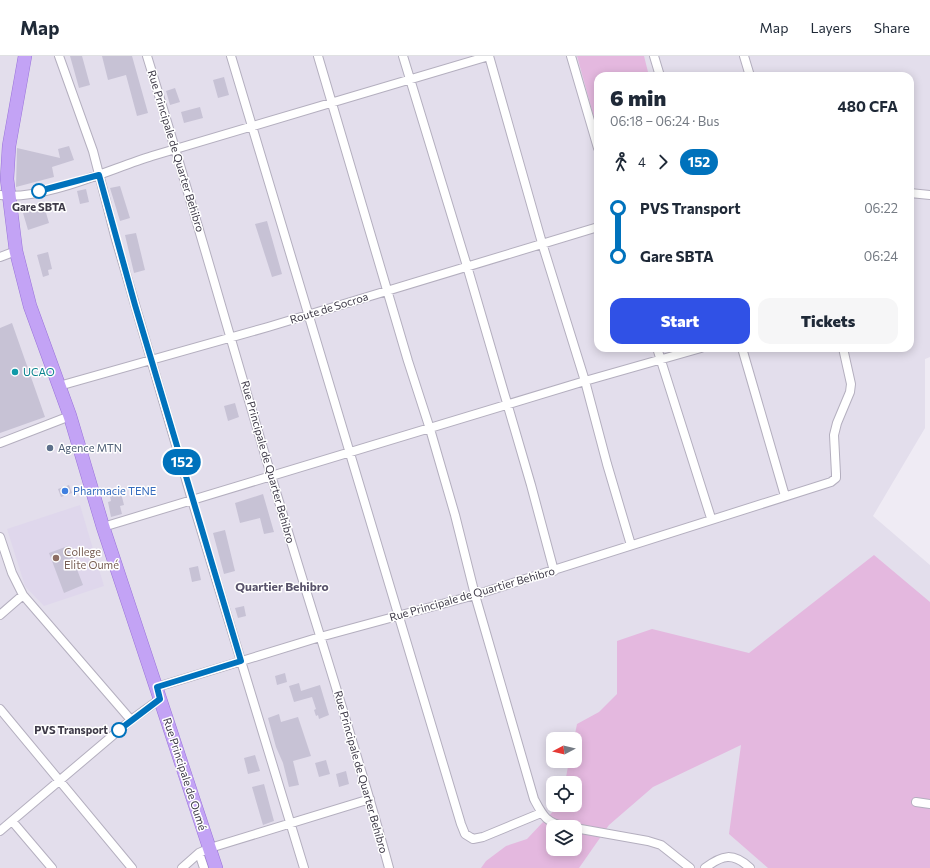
<!DOCTYPE html>
<meta charset="utf-8">
<style>
:root{--surface:#fff;--page:#f6f6f7;--text:#1f2937;--muted:#747a83;--line:#e0e1e3;--accent:#3051e6}
body{margin:0;font-family:Commissioner,sans-serif;background:var(--page);color:var(--text);height:100vh;display:flex;flex-direction:column;font-size:15px;white-space:nowrap}
*{box-sizing:border-box;margin:0}
p{font-size:13px;color:var(--muted)}
.icon{flex:none;width:22px;height:22px;fill:none;stroke:currentColor;stroke-width:2;stroke-linecap:round;stroke-linejoin:round}
.map{position:relative;flex:1;overflow:hidden}
.side{position:absolute;left:594px;top:16px;width:320px;height:280px;display:flex;flex-direction:column;background:var(--surface);border-radius:12px;box-shadow:0 2px 10px #0003}
.side>*{flex:none}
.badge{padding:0 8px;border-radius:13px;font-size:14px;line-height:26px}
.needle{width:26px;rotate:263deg}
.controls{position:absolute;left:546px;top:676px;display:grid;gap:8px}
.controls a{display:grid;place-items:center;width:36px;height:36px;border-radius:8px;background:var(--surface);box-shadow:0 2px 10px #0003;font-size:20px}
.map>.badge{position:absolute;translate:-50% -50%;box-shadow:0 0 0 2px #fff}
.legs{display:flex;align-items:center;gap:6px;height:44px;padding:0 16px;font-size:13px}
.legs p{margin-inline-start:auto}
.head{display:flex;align-items:center;justify-content:space-between;height:68px;padding:0 16px}
h1{font-size:22px;font-weight:800;line-height:30px}
.cta{display:flex;gap:8px;margin-top:auto;padding:8px 16px}
.cta a{flex:1;height:46px;border-radius:12px;background:var(--accent);color:#fff;font-size:16px;font-weight:800;line-height:46px;text-align:center}
.cta a+a{background:var(--page);color:var(--text)}
ul{padding:0 16px;list-style:none}
li{display:flex;align-items:center;gap:14px;height:48px;font-size:15px}
li i{display:grid;place-items:center;width:6px;height:100%;margin:0 5px;background:currentColor}
li i::after{content:'';width:10px;height:10px;margin:-5px;border:3px solid;border-radius:50%;background:var(--surface)}
li p{margin-inline-start:auto}
li:first-child i{background:linear-gradient(#0000 50%,currentColor 0)}
li:last-child i{background:linear-gradient(currentColor 50%,#0000 0)}
header{display:flex;align-items:center;gap:24px;box-sizing:border-box;height:56px;padding:0 20px;background:var(--surface);border-bottom:1px solid var(--line)}
header strong{font-size:19px}
nav{display:flex;gap:22px;margin-inline-start:auto;font-size:14px}
.map>svg:first-child{display:block}
.residential{fill:#e3deec;fill-rule:evenodd}
.education{fill:#dfd7ec}
.green{fill:#e4b8df;fill-rule:evenodd}
.building{fill:#c7c2d5}
.lines{fill:none;stroke-linecap:round;stroke-linejoin:round}
.minor-casing{stroke:#b4afbf;stroke-width:10}
.primary-casing{stroke:#9a74da;stroke-width:14}
.minor{stroke:#fff;stroke-width:8}
.primary{stroke:#c3a3f5;stroke-width:13}
.line-1-casing{stroke:#fff;stroke-width:9}
.line-1{stroke:#0072bc;stroke-width:6}
.stop-1-dot{fill:#fff;stroke:#0072bc;stroke-width:2}
.culture-dot{fill:#0f9aa8;stroke:#fff;stroke-width:1.5}
.service-dot{fill:#5c6f8a;stroke:#fff;stroke-width:1.5}
.shop-dot{fill:#3f7fe0;stroke:#fff;stroke-width:1.5}
.education-dot{fill:#8d6e63;stroke:#fff;stroke-width:1.5}
.labels{text-anchor:middle;stroke-width:3;stroke-linejoin:round;paint-order:stroke}
.street-label{font-size:11px;fill:#3e3a48;stroke:#fff}
.stop-label{font-size:11px;font-weight:bold;fill:#3e3a48;stroke:#fff}
.culture-label{font-size:11px;fill:#0d838f;stroke:#fff;text-anchor:start}
.service-label{font-size:11px;fill:#4e5e75;stroke:#fff;text-anchor:start}
.shop-label{font-size:11px;fill:#366cbe;stroke:#fff;text-anchor:start}
.education-label{font-size:11px;fill:#785e54;stroke:#fff;text-anchor:start}
.neighbourhood-label{font-size:12px;font-weight:bold;fill:#58526a;stroke:#fff}
</style>
<header>
<strong>Map</strong>
<nav><a>Map</a><a>Layers</a><a>Share</a></nav>
</header>
<div class="map">
<svg width="930" height="812" viewBox="0 0 930 812">
<rect width="100%" height="100%" fill="#efebf4"/>
<path class="residential" d="M0,0H930V301L925,303V372L873,460L930,509V812H0ZM598,20H910V292H598ZM553,683H575V705H553ZM553,727H575V749H553ZM553,771H575V793H553Z"/>
<path class="education" d="M80,449L104,530L44,550L25,530L7,473Z"/>
<path class="green" d="M577,0H644L649,20H598V76Z
M874,499L930,546V812H768L729,778L741,689L653,731L609,769L579,812H481L486,805L506,790L527,783L559,749H575V727H565L569,705H575L574,683L577,668L599,656L617,638V585L652,573L749,597ZM553,771H575V793H553Z"/>
<path class="building" d="M70,0H82L90,29L79,32Z
M102,0H132L148,57L137,60L126,19L108,24Z
M224,21L229,39L218,42L213,24Z
M175,32L180,46L170,49L166,35Z
M200,51L203,62L184,67L181,56Z
M69,90L74,104L52,111L54,121L16,131L17,92L60,102L58,93Z
M120,130L130,162L120,165L110,132Z
M86,133L89,146L80,148L77,135Z
M44,150L49,167L28,174L23,157Z
M267,165L282,218L272,221L255,168Z
M136,177L145,214L134,217L125,179Z
M48,196L52,213L48,214L49,219L43,221L37,199Z
M12,267L45,361L0,377V272Z
M235,347L239,361L228,365L224,350Z
M69,429L72,437L61,441L58,433Z
M120,433L124,449L120,450L122,458L111,461L108,446L111,445L109,436Z
M263,438L274,476L264,478L260,462L240,467L235,447Z
M225,474L235,515L224,518L213,477Z
M68,490L83,529L64,537L49,497Z
M198,510L201,524L192,526L189,512Z
M244,550L246,560L238,562L235,552Z
M285,617L287,626L277,629L275,620Z
M299,627L301,635L320,629L329,659L319,663L318,659L316,660L314,654L316,653L312,641L294,646L289,630Z
M279,658L281,666L298,661L311,700L293,705L299,729L289,731L283,707L276,691L268,662Z
M255,699L260,715L248,718L244,702Z
M326,704L330,718L319,721L315,707Z
M346,715L349,728L339,731L336,718Z
M264,728L274,765L263,769L252,731Z"/>
<g class="lines">
<g class="minor-casing">
<path id="minor" d="M59,0L93,95L115,180L192,444L304,812
M147,0C193,149 235,300 280,449C316,570 356,690 389,812
M231,0L461,768L465,778L473,783L483,781L541,757
M318,0L408,305L430,373L455,459L475,539L534,743C543,760 546,767 567,771
M403,0L467,210L531,429L554,515
M571,0L598,92
M654,0L660,20
M744,0L750,20
M910,137L930,139
M0,139C43,145 110,113 152,100C264,66 377,34 489,0
M0,201L16,195
M657,292L711,462
M742,292L785,440
M59,330L268,271L598,171
M0,387L70,360
M103,471L585,325L542,187L489,0
M0,481L12,517L23,539L131,664
M631,489L607,408L585,325L701,292
M0,559L23,539
M157,631L320,581L475,539L831,426L836,422V418L834,379L837,367L850,336L851,328L843,292
M0,653L132,812
M916,746L930,748
M12,765L52,812
M575,772L648,785L661,789L690,812
M0,775L131,664L160,643
M199,797L204,812
M182,812L199,797L210,792L370,743
M705,812C722,799 733,796 750,812"/>
</g>
<g class="primary-casing">
<path id="primary" d="M25,0L9,90L7,123L16,195L30,250L70,360L103,471L216,812"/>
</g>
<use href="#minor" class="minor"/>
<use href="#primary" class="primary"/>
</g>
<g class="lines">
<g class="line-1-casing">
<path id="line-1" d="M39,135L99,119L135,249L241,605L157,631L160,643L119,674"/>
</g>
<use href="#line-1" class="line-1"/>
</g>
<g class="stop-1-dot">
<circle cx="39" cy="135" r="7"/>
<circle cx="119" cy="674" r="7"/>
</g>
<circle class="culture-dot" cx="15" cy="316" r="4"/>
<circle class="service-dot" cx="50" cy="392" r="4"/>
<circle class="shop-dot" cx="65" cy="435" r="4"/>
<circle class="education-dot" cx="56" cy="502" r="4"/>
<g class="labels">
<g class="street-label">
<text transform="translate(176 95) rotate(73)" y="4">Rue Principale de Quarter Behibro</text>
<text transform="translate(329 252) rotate(-17)" y="4">Route de Socroa</text>
<text transform="translate(268 406) rotate(74)" y="4">Rue Principale de Quarter Behibro</text>
<text transform="translate(472 538) rotate(-16)" y="4">Rue Principale de Quartier Behibro</text>
<text transform="translate(361 716) rotate(74)" y="4">Rue Principale de Quarter Behibro</text>
<text transform="translate(185 718) rotate(72)" y="4">Rue Principale de Oumé</text>
</g>
<g class="stop-label">
<text x="39" y="155">Gare SBTA</text>
<text x="108" y="678" text-anchor="end">PVS Transport</text>
</g>
<g class="culture-label">
<text x="23" y="320">UCAO</text>
</g>
<g class="service-label">
<text x="58" y="396">Agence MTN</text>
</g>
<g class="shop-label">
<text x="73" y="439">Pharmacie TENE</text>
</g>
<g class="education-label">
<text x="64" y="500">College<tspan x="64" dy="13">Elite Oumé</tspan></text>
</g>
<g class="neighbourhood-label">
<text x="282" y="535">Quartier Behibro</text>
</g>
</g>
</svg>
<div class="controls">
<a><svg class="needle" viewBox="-14 -14 28 28"><path d="M0-13l5 13h-10z" fill="#e53935"/><path d="M0 13l5-13h-10z" fill="#747a83"/></svg></a>
<a><svg class="icon" aria-label="locate" viewBox="0 0 24 24"><circle cx="12" cy="12" r="6"/><path d="M12 2v4M12 18v4M2 12h4M18 12h4"/></svg></a>
<a><svg class="icon" aria-label="layers" viewBox="0 0 24 24"><path d="M12 4l9 5-9 5-9-5zM3 14l9 5 9-5"/></svg></a>
</div>
<b class="badge" style="left:182px;top:406px;background:#0072bc;color:#fff">152</b>
<section class="side">
<div class="head"><div><h1>6 min</h1><p>06:18 – 06:24 · Bus</p></div><b>480 CFA</b></div>
<div class="legs"><svg class="icon" aria-label="walk" viewBox="0 0 24 24"><circle cx="13" cy="4" r="2"/><path d="M13 8l-2 6 4 7M11 14l-3 7M7 12l3-4h3l4 4"/></svg>4<svg class="icon" aria-label="forward" viewBox="0 0 24 24"><path d="M9 5l7 7-7 7"/></svg><b class="badge" style="background:#0072bc;color:#fff">152</b></div>
<ul>
<li><i style="color:#0072bc"></i><b>PVS Transport</b><p>06:22</p></li>
<li><i style="color:#0072bc"></i><b>Gare SBTA</b><p>06:24</p></li>
</ul>
<div class="cta"><a>Start</a><a>Tickets</a></div>
</section>
</div>
